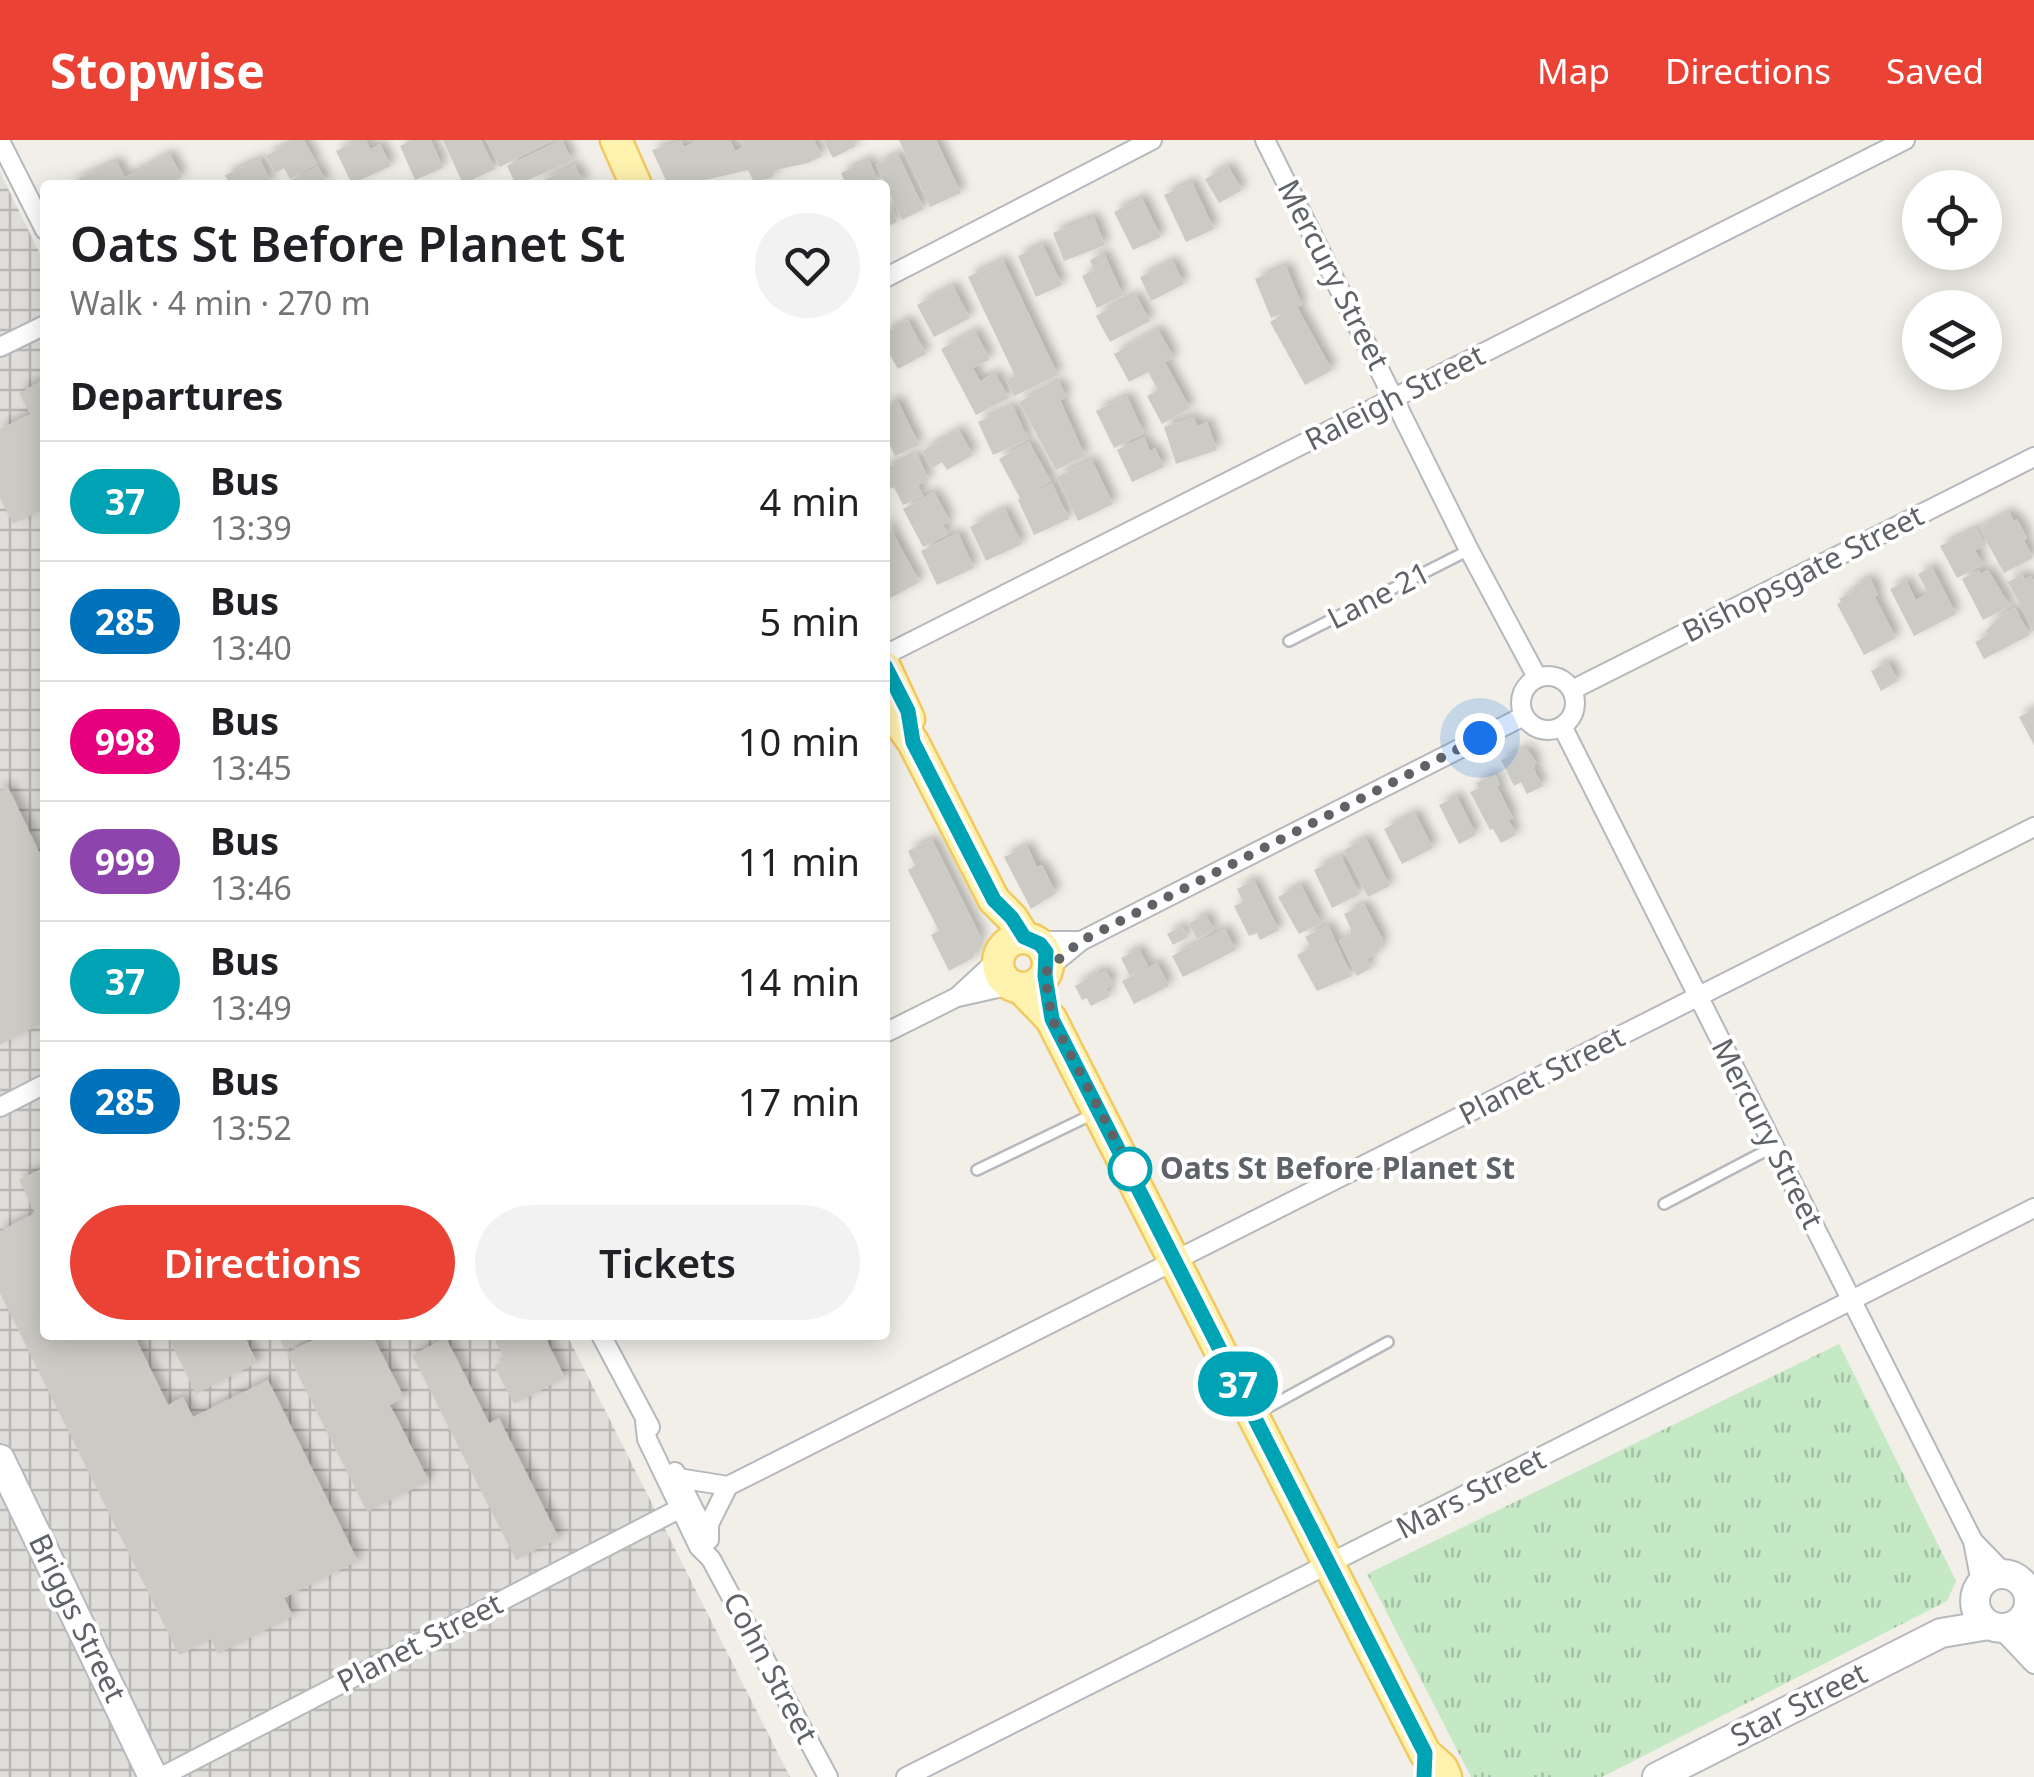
<!DOCTYPE html>
<meta charset="utf-8">
<style>
:root{--surface:#fff;--page:#f2f2f2;--text:#202124;--muted:#757577;--line:#e0e0e0;--accent:#ea4335}
body{margin:0;font-family:"Noto Sans",sans-serif;background:var(--page);color:var(--text);height:100vh;display:flex;flex-direction:column;font-size:38px;white-space:nowrap}
*{box-sizing:border-box;margin:0}
p{font-size:32px;color:var(--muted)}
.icon{flex:none;width:55px;height:55px;fill:none;stroke:currentColor;stroke-width:2;stroke-linecap:round;stroke-linejoin:round}
.map{position:relative;flex:1;overflow:hidden}
.drawer{position:absolute;left:40px;top:40px;width:850px;height:1160px;display:flex;flex-direction:column;background:var(--surface);border-radius:10px;box-shadow:0 5px 25px #0003}
.drawer>*{flex:none}
.badge{padding:0 20px;border-radius:32px;font-size:35px;line-height:65px}
.fabs{position:absolute;left:1902px;top:30px;display:grid;gap:20px}
.fabs a{display:grid;place-items:center;width:100px;height:100px;border-radius:50%;background:var(--surface);box-shadow:0 5px 25px #0003;font-size:50px}
.you{position:absolute;width:50px;height:50px;margin:-25px;border:8px solid #fff;border-radius:50%;background:#1a73e8;box-shadow:0 0 0 15px #1a73e833}
.map>.badge{position:absolute;translate:-50% -50%;box-shadow:0 0 0 5px #fff}
h2{padding:0 30px;font-size:38px;line-height:90px}
.round{display:grid;place-items:center;flex:none;width:105px;height:105px;border-radius:52px;background:var(--page)}
.head{display:flex;align-items:center;justify-content:space-between;height:170px;padding:0 30px}
h1{font-size:48px;font-weight:600;line-height:75px}
.button{display:flex;gap:20px;margin-top:auto;padding:20px 30px}
.button a{flex:1;height:115px;border-radius:60px;background:var(--accent);color:#fff;font-size:40px;font-weight:600;line-height:115px;text-align:center}
.button a+a{background:var(--page);color:var(--text)}
ul{padding:0;list-style:none}
li{display:flex;align-items:center;gap:30px;height:120px;padding:0 30px;border-top:2px solid var(--line)}
li div{flex:1}
li b{display:block;font-size:38px}
li em{font-style:normal}
li .badge{min-width:110px;font-weight:700;text-align:center}
header{display:flex;align-items:center;gap:60px;box-sizing:border-box;height:140px;padding:0 50px;background:var(--accent);color:#fff}
header strong{font-size:48px}
nav{display:flex;gap:55px;margin-inline-start:auto;font-size:35px}
.map>svg:first-child{display:block}
.industrial{fill:url(#industrial-grid)}
.park{fill:url(#park-tufts)}
.building{fill:#cccac5;filter:url(#shadow)}
.lines{fill:none;stroke-linecap:round;stroke-linejoin:round}
.lane-casing{stroke:#b5b8bc;stroke-width:14}
.street-casing{stroke:#b5b8bc;stroke-width:22}
.secondary-casing{stroke:#b6babf;stroke-width:32}
.primary-casing{stroke:#f2c960;stroke-width:35}
.lane{stroke:#fff;stroke-width:9}
.street{stroke:#fff;stroke-width:18}
.secondary{stroke:#fff;stroke-width:28}
.primary{stroke:#fff2af;stroke-width:30}
.line-casing{stroke:#fff;stroke-width:22}
.line{stroke:#00a3b4;stroke-width:15}
.walk{stroke:#5f6368;stroke-width:10;stroke-dasharray:0 18}
.stop-dot{fill:#fff;stroke:#00a3b4;stroke-width:5}
.labels{text-anchor:middle;stroke-width:8;stroke-linejoin:round;paint-order:stroke}
.street-label{font-size:30px;fill:#5f6368;stroke:#fff}
.stop-label{font-size:30px;font-weight:bold;fill:#5f6368;stroke:#fff;text-anchor:start}
</style>
<header>
<strong>Stopwise</strong>
<nav><a>Map</a><a>Directions</a><a>Saved</a></nav>
</header>
<div class="map">
<svg width="2034" height="1637" viewBox="0 0 2034 1637">
<defs>
<pattern id="industrial-grid" width="8" height="8" patternUnits="userSpaceOnUse" patternTransform="scale(2.5)"><rect width="8" height="8" fill="#e0deda"/><path d="M0 4h8M4 0v8" fill="none" stroke="#b9b8b5"/></pattern>
<pattern id="park-tufts" width="24" height="20" patternUnits="userSpaceOnUse" patternTransform="scale(2.5)"><rect width="24" height="20" fill="#c5e8c5"/><path d="M3 7l-1-3M5 7V3M7 7l1-3M15 17l-1-3M17 17v-4M19 17l1-3" fill="none" stroke="#a3c0a4"/></pattern>
<filter id="shadow"><feDropShadow dx="5.5" dy="-5.5" stdDeviation="5" flood-color="#0004"/></filter>
</defs>
<rect width="100%" height="100%" fill="#f1efe8"/>
<path class="industrial" d="M0,32L45,124V1195H567L790,1637H0Z"/>
<path class="park" d="M1839,1204L1956,1441L1947,1461L1602,1637H1471L1367,1434Z"/>
<path class="building" d="M295,0H304L317,24L290,39L284,28L275,33L266,16Z
M359,0H366L370,9L380,4L391,26L352,44L336,11Z
M412,0H431L443,28L415,40L400,6Z
M443,0H481L495,29L463,44Z
M486,0H552L500,27Z
M562,0L572,21L516,45L507,26Z
M699,0H730L735,11L743,7L742,0H814L822,16L808,23L775,30L772,38L754,42L748,30L684,45H668L652,10L681,1L684,7Z
M823,0H852L856,6L833,18Z
M899,0H936L961,53L930,67Z
M170,14L182,37L168,45H66L117,21L125,38Z
M898,14L924,69L902,80L876,25Z
M260,19L272,45H230L225,35Z
M869,20L880,45H846L841,33Z
M575,25L585,45H534Z
M318,26L327,45H281Z
M1228,26L1242,50L1219,63L1205,39Z
M1192,42L1214,89L1186,102L1164,55Z
M885,56L897,82L885,88Z
M1142,58L1161,97L1133,110L1114,72Z
M1094,77L1105,105L1064,121L1053,93Z
M1043,105L1062,145L1036,157L1018,116Z
M1104,113L1123,155L1097,168L1082,136L1094,130L1090,120Z
M1003,120L1058,235L1014,256L1006,240L1015,236L968,137Z
M1173,121L1184,144L1151,161L1140,137Z
M1286,126L1302,165L1297,167L1332,230L1305,245L1270,182L1296,167L1271,178L1255,139Z
M953,146L970,178L934,197L917,165Z
M1136,155L1150,181L1110,202L1096,176Z
M908,180L926,214L898,229L885,206V193Z
M1158,189L1174,218L1165,222L1190,268L1162,284L1147,256L1158,250L1148,232L1129,242L1114,214Z
M975,191L990,219L973,228L980,241L995,233L1009,258L976,275L941,209Z
M45,239V368L13,384L0,358V289L30,274L19,253Z
M1059,242L1067,257L1060,260L1085,316L1056,330L1019,262Z
M1127,256L1144,293L1114,308L1096,271Z
M898,261L919,305L895,316L885,295V267Z
M1013,266L1028,299L993,315L978,282Z
M1194,277L1197,286L1207,282L1217,310L1176,324L1164,287Z
M959,290L973,315L947,330L942,322L932,328L922,311Z
M1144,297L1150,311L1155,308L1164,327L1132,342L1117,310Z
M1029,302L1051,341L1027,355L1052,343L1069,379L1034,395L1018,360L1020,358L999,319Z
M917,314L929,340L918,345L923,356L903,365L894,347L885,351V329Z
M1092,320L1113,364L1078,381L1057,337Z
M934,352L950,381L943,385L948,394L923,407L903,369Z
M1005,369L1022,404L986,421L970,387Z
M2009,372L2014,381L2017,379L2027,398L2024,400L2033,418L2004,433L1979,388Z
M885,379L920,442L885,461Z
M1977,388L1986,405L1975,410L1983,425L1957,438L1940,406Z
M958,393L974,428L937,445L921,411Z
M1932,427L1956,474L1914,496L1890,449L1906,440L1916,460L1928,453L1918,434Z
M1979,430L1981,434L1988,430L2010,466L1983,480L1962,439Z
M2022,434L2025,439L2031,436L2034,441V492L2008,442Z
M1870,438L1878,455L1875,457L1896,498L1864,515L1837,464L1841,462L1839,459L1854,451L1852,447Z
M2015,468L2030,495L1984,519L1975,502L1988,495L1986,491L2000,476Z
M1888,522L1898,541L1881,551L1871,531Z
M2034,569V605L2019,577Z
M1526,608L1537,623L1534,625L1536,634L1543,646L1527,654L1521,642L1514,646L1501,620Z
M1495,634L1500,645L1497,646L1513,678L1509,680L1516,695L1501,703L1493,689L1490,690L1470,652L1479,648L1476,643Z
M8,647L45,724V882L0,905V650Z
M1457,656L1476,695L1459,704L1439,665Z
M1415,673L1433,708L1402,724L1384,689Z
M1366,698L1390,746L1368,757L1344,710Z
M932,699L981,797L973,818L949,831L931,795L939,791L908,730L915,726L908,711Z
M1027,706L1037,727L1042,725L1056,753L1031,769L1004,717Z
M1341,716L1360,754L1332,768L1314,730Z
M1254,740L1279,790L1260,800L1257,793L1249,796L1234,766L1243,762L1237,749Z
M1301,745L1321,783L1299,794L1278,757Z
M1364,764L1383,800L1378,813L1367,819L1371,828L1357,836L1339,801L1349,796L1351,789L1344,774Z
M1206,775L1214,790L1197,799L1189,783Z
M1328,785L1352,836L1317,851L1297,815L1311,808L1305,797Z
M1182,786L1188,797L1173,805L1167,794Z
M1225,789L1236,810L1183,837L1172,816Z
M1139,809L1148,826L1130,836L1121,818Z
M1157,823L1169,846L1134,864L1122,841Z
M1098,831L1099,834L1106,831L1113,844L1106,848L1110,856L1091,866L1087,858L1082,860L1075,846Z
M45,1027V1195H134L168,1265L183,1257L193,1277L268,1240L358,1421L284,1458L293,1476L218,1514L211,1499L179,1515L0,1153V1091L35,1073L19,1040Z
M167,1195H244L257,1223L196,1254Z
M278,1195H314L285,1210Z
M323,1195H372L404,1257L390,1265L429,1341L367,1372L287,1213Z
M508,1195H544L565,1238L514,1264L494,1226L505,1220L495,1201Z
M446,1198L489,1283L499,1278L559,1398L516,1420L412,1215Z"/>
<g class="lines">
<g class="lane-casing">
<path id="lane" d="M1289,501L1469,410
M977,1030L1093,974
M1664,1064L1773,1007
M1256,1274L1388,1202"/>
</g>
<g class="street-casing">
<path id="street" d="M1265,0L1469,410L1537,537
M0,1L45,90
M885,138L1152,0
M0,207L45,185
M885,515L1905,0
M1521 563a27 27 0 1 1 54 0a27 27 0 1 1-54 0Z
M1572,550L2034,317
M1562,586L1973,1401L1981,1443
M1036,801H1081
M1048,828L1081,801L1524,576
M958,857L1011,845
M885,893L957,857L997,820
M0,967L45,944
M601,1195L650,1287
M645,1281L647,1299L699,1407L711,1419L828,1637
M675,1332L708,1398
M678,1338L728,1346
M709,1400V1384L728,1346L2034,687
M1974,1402L2004,1433
M2025,1476L2033,1522
M2000,1488L2034,1524
M161,1637L679,1369
M906,1637L2034,1068"/>
</g>
<g class="secondary-casing">
<path id="secondary" d="M0,1319L153,1637
M1975 1461a27 27 0 1 1 54 0a27 27 0 1 1-54 0Z
M1657,1637L1941,1493L1989,1485"/>
</g>
<g class="primary-casing">
<path id="primary" d="M616,0L636,45
M885,527L909,579
M885,563L913,602L994,760L1012,778L1024,797
M998 823a25 25 0 1 1 50 0a25 25 0 1 1-50 0Z
M1021,848L1051,879L1425,1613L1442,1628L1446,1637"/>
</g>
<use href="#lane" class="lane"/>
<use href="#street" class="street"/>
<use href="#secondary" class="secondary"/>
<use href="#primary" class="primary"/>
</g>
<g class="lines">
<g class="line-casing">
<path id="line" d="M885,526L908,571L913,602L994,760L1012,778L1024,797L1040,804L1046,812L1045,836L1052,879L1425,1613L1424,1637"/>
</g>
<use href="#line" class="line"/>
<path class="walk" d="M1130,1029L1134,1036L1052,879L1045,836L1048,828L1081,801L1480,598"/>
</g>
<circle class="stop-dot" cx="1130" cy="1029" r="20"/>
<g class="labels">
<g class="street-label">
<text transform="translate(1333 135) rotate(63)" y="10">Mercury Street</text>
<text transform="translate(1395 258) rotate(-27)" y="10">Raleigh Street</text>
<text transform="translate(1803 434) rotate(-27)" y="10">Bishopsgate Street</text>
<text transform="translate(1379 456) rotate(-27)" y="10">Lane 21</text>
<text transform="translate(1542 936) rotate(-27)" y="10">Planet Street</text>
<text transform="translate(1767 994) rotate(63)" y="10">Mercury Street</text>
<text transform="translate(1471 1354) rotate(-27)" y="10">Mars Street</text>
<text transform="translate(77 1478) rotate(64)" y="10">Briggs Street</text>
<text transform="translate(420 1503) rotate(-27)" y="10">Planet Street</text>
<text transform="translate(770 1528) rotate(62)" y="10">Cohn Street</text>
<text transform="translate(1799 1565) rotate(-27)" y="10">Star Street</text>
</g>
<g class="stop-label">
<text x="1160" y="1039">Oats St Before Planet St</text>
</g>
</g>
</svg>
<div class="fabs">
<a><svg class="icon" aria-label="locate" viewBox="0 0 24 24"><circle cx="12" cy="12" r="6"/><path d="M12 2v4M12 18v4M2 12h4M18 12h4"/></svg></a>
<a><svg class="icon" aria-label="layers" viewBox="0 0 24 24"><path d="M12 4l9 5-9 5-9-5zM3 14l9 5 9-5"/></svg></a>
</div>
<div class="you" style="left:1480px;top:598px"></div>
<b class="badge" style="left:1238px;top:1244px;background:#00a3b4;color:#fff">37</b>
<section class="drawer">
<div class="head"><div><h1>Oats St Before Planet St</h1><p>Walk · 4 min · 270 m</p></div><a class="round"><svg class="icon" aria-label="heart" viewBox="0 0 24 24"><path d="M12 20l-8-8c-3-5 5-10 8-4 3-6 11-1 8 4z"/></svg></a></div>
<h2>Departures</h2>
<ul>
<li><span class="badge" style="background:#00a3b4;color:#fff">37</span><div><b>Bus</b><p>13:39</p></div><em>4 min</em></li>
<li><span class="badge" style="background:#0072bc;color:#fff">285</span><div><b>Bus</b><p>13:40</p></div><em>5 min</em></li>
<li><span class="badge" style="background:#e6007e;color:#fff">998</span><div><b>Bus</b><p>13:45</p></div><em>10 min</em></li>
<li><span class="badge" style="background:#8e44ad;color:#fff">999</span><div><b>Bus</b><p>13:46</p></div><em>11 min</em></li>
<li><span class="badge" style="background:#00a3b4;color:#fff">37</span><div><b>Bus</b><p>13:49</p></div><em>14 min</em></li>
<li><span class="badge" style="background:#0072bc;color:#fff">285</span><div><b>Bus</b><p>13:52</p></div><em>17 min</em></li>
</ul>
<div class="button"><a>Directions</a><a>Tickets</a></div>
</section>
</div>
